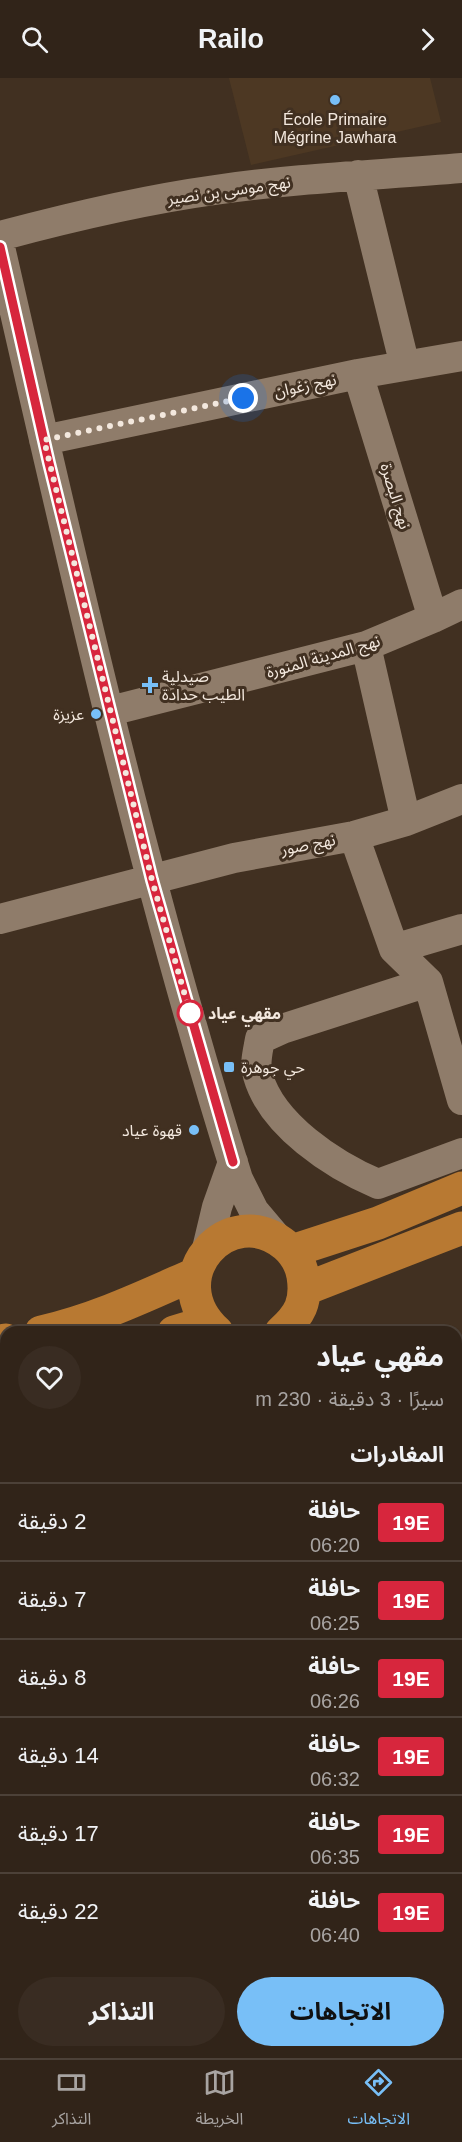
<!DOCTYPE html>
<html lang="ar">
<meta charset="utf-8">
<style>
:root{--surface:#312419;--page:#392c22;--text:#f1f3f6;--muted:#a8a4a2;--line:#4c4138;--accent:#78bff7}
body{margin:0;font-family:Arial,"Noto Sans Arabic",sans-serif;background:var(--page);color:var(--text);direction:rtl;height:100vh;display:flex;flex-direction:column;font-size:22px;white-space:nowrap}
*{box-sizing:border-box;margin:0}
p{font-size:20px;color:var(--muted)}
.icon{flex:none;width:33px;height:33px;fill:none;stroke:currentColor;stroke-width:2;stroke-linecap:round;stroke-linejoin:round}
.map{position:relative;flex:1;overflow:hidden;direction:ltr}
.side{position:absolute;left:0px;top:1248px;width:462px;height:732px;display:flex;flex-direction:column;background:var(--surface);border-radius:18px 18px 0 0;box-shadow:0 2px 4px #0004,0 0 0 2px var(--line);direction:rtl}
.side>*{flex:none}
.badge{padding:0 12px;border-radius:4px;font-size:21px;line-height:39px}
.you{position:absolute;width:30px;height:30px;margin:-15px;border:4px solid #fff;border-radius:50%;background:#1a73e8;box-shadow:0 0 0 9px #1a73e833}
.map>.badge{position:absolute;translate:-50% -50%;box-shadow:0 0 0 3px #fff}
h2{padding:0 18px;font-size:22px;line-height:54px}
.round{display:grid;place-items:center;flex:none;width:63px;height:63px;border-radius:32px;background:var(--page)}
.overview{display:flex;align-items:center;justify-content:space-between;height:102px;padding:0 18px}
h1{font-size:28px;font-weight:700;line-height:45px}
.primary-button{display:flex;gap:12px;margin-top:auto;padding:12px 18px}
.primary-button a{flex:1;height:69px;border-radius:36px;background:var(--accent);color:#111;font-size:24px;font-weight:700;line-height:69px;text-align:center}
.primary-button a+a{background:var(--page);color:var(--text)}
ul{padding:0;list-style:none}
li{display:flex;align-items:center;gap:18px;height:78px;padding:0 18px;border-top:2px solid var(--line)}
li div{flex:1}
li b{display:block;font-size:22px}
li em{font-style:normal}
li .badge{min-width:66px;font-weight:700;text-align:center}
header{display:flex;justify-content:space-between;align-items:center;height:78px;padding:0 18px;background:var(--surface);font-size:27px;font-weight:700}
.dock{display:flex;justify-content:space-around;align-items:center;height:84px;border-top:2px solid var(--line);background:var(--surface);font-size:16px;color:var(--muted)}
.dock a{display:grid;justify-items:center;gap:3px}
.dock .active{color:var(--accent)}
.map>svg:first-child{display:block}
.built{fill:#4d3823}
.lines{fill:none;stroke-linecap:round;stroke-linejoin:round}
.minor{stroke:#8f7c6a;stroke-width:30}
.highway{stroke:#b87932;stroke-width:33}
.line-casing{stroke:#fff;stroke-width:14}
.line{stroke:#d7263d;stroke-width:9}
.walk{stroke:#f3e8de;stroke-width:6;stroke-dasharray:0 10.8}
.poi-dot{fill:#78bff7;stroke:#413021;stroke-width:2}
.stop-dot{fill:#fff;stroke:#d7263d;stroke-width:3}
.labels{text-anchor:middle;stroke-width:6;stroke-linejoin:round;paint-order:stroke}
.poi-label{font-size:16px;fill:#f3e8de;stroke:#413021;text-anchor:start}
.street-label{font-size:16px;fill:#f3e8de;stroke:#413021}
.stop-label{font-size:16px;font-weight:bold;fill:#f3e8de;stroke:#413021;text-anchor:start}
</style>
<header><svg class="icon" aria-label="forward" viewBox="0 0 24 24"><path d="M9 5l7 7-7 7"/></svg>Railo<svg class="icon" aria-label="search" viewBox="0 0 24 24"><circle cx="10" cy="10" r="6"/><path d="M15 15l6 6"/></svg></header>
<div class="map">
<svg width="462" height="1980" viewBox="0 0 462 1980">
<rect width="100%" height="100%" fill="#413021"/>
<path class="built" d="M229,0H430L441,44L251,87Z"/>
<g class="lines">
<path class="minor" d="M358,97L405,288
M0,158C71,139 142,122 215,112C297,100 380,97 462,90
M0,169C71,481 142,796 238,1101L254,1133L276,1159
M358,296L433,540
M44,362L358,296L462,278
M366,568L406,743
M110,633L366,568L433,540L462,526
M354,758L394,871L428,904
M0,841L234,780L354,758L406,743L462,721
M394,871L462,851
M462,1022L428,904L282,951L260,961C258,973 254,986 258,998C272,1047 333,1087 378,1106L462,1075
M206,1175L217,1129L233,1084
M456,1339L462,1337
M0,1359L6,1384
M0,1445L6,1444
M456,1604L462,1602
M0,1672L6,1680
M0,1727L6,1721
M0,1795L6,1802
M456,1866L462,1865
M456,1955L462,1959
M445,1974L447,1980
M108,1980L115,1974"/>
<path class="highway" d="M292,1173L378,1145L462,1110
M305,1211L462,1150
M41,1254C95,1242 145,1218 195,1196
M174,1254L207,1244
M217,1254C157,1199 230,1121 285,1167C294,1175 301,1186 303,1198C307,1224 300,1237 281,1254
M0,1263L6,1262
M0,1295L6,1294"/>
</g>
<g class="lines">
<g class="line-casing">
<path id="line" d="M0,169L49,385L152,802L233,1084"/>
</g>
<use href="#line" class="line"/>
<path class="walk" d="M190,935L152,802L44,362L243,320"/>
</g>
<g class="poi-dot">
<circle cx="335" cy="22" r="6"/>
<path d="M147 598h6v6h6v6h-6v6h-6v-6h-6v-6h6z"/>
<circle cx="96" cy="636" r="6"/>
<rect x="223" y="983" width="12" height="12" rx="3"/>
<circle cx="194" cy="1052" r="6"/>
</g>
<circle class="stop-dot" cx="190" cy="935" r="12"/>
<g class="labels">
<g class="poi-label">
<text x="335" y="47" text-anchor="middle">École Primaire<tspan x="335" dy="18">Mégrine Jawhara</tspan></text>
<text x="162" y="604">صيدلية<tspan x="162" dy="18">الطيب حدادة</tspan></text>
<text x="84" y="642" text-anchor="end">عزيزة</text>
<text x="241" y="995">حي جوهرة</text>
<text x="182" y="1058" text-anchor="end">قهوة عياد</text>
</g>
<g class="street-label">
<text transform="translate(229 112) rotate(-8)" y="6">نهج موسى بن نصير</text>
<text transform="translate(305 307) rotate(-12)" y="6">نهج زغوان</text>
<text transform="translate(396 418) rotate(73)" y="6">نهج البصرة</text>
<text transform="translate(323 578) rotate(-16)" y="6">نهج المدينة المنورة</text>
<text transform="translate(308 766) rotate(-11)" y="6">نهج صور</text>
</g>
<g class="stop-label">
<text x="208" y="941">مقهي عياد</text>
</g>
</g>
</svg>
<div class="you" style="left:243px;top:320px"></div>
<section class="side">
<div class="overview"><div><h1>مقهي عياد</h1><p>سيرًا · 3 دقيقة · 230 m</p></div><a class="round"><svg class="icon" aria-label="heart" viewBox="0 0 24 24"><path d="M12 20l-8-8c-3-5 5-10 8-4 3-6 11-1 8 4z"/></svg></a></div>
<h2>المغادرات</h2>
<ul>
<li><span class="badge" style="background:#d7263d;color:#fff">19E</span><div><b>حافلة</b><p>06:20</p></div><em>2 دقيقة</em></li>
<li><span class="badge" style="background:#d7263d;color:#fff">19E</span><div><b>حافلة</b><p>06:25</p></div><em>7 دقيقة</em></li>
<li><span class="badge" style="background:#d7263d;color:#fff">19E</span><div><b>حافلة</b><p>06:26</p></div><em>8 دقيقة</em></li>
<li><span class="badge" style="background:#d7263d;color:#fff">19E</span><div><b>حافلة</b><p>06:32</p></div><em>14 دقيقة</em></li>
<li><span class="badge" style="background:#d7263d;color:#fff">19E</span><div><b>حافلة</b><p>06:35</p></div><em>17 دقيقة</em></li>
<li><span class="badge" style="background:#d7263d;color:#fff">19E</span><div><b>حافلة</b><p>06:40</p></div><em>22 دقيقة</em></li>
</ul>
<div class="primary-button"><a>الاتجاهات</a><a>التذاكر</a></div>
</section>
</div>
<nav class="dock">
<a class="active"><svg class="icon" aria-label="directions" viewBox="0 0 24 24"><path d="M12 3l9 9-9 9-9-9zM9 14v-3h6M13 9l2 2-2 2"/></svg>الاتجاهات</a>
<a><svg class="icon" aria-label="map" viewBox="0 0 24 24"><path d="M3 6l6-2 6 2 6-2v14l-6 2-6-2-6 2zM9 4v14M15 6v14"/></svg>الخريطة</a>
<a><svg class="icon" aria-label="tickets" viewBox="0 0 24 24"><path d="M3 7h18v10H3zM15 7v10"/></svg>التذاكر</a>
</nav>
